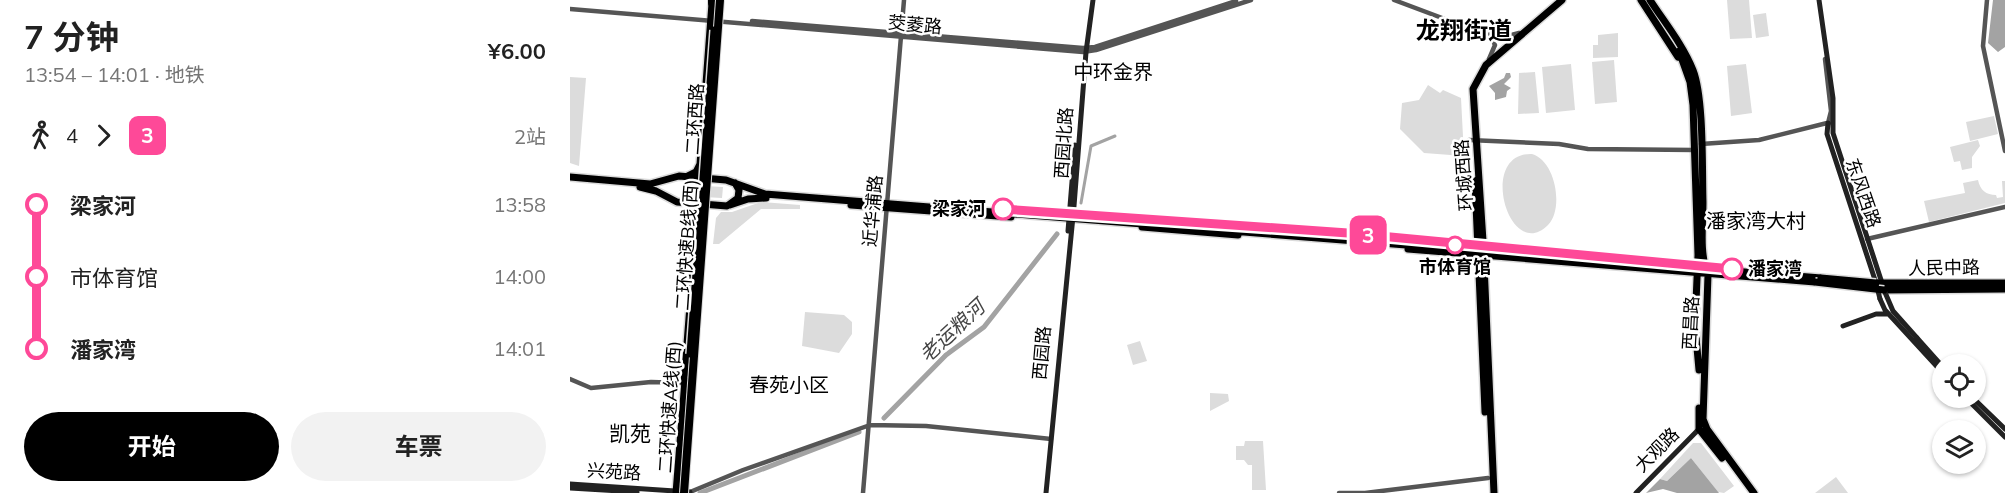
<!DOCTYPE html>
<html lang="zh">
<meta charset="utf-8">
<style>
:root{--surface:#fff;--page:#f2f2f2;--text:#222;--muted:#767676;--accent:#000}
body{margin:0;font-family:Mulish,"Noto Sans SC",sans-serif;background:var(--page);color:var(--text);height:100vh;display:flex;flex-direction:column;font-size:22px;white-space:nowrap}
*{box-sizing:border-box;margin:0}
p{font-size:20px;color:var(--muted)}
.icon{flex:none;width:33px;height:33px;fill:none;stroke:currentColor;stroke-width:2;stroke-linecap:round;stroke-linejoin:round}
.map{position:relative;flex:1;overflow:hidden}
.sheet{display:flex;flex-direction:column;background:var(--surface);width:570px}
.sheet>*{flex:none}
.badge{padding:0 12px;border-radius:9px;font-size:21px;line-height:39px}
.controls{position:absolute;left:1362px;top:354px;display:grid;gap:12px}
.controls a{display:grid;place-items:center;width:54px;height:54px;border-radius:50%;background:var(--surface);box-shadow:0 2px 4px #0004;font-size:30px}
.map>.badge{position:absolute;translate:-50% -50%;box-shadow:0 0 0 3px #fff}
.legs{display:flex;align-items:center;gap:9px;height:66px;padding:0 24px;font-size:20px}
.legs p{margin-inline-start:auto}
.overview{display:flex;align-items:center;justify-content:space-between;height:102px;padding:0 24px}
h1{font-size:33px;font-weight:700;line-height:45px}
.action{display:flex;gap:12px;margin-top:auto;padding:12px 24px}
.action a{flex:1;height:69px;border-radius:36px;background:var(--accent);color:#fff;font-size:24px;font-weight:700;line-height:69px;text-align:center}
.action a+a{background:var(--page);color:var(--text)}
ul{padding:0 24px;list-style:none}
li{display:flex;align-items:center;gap:21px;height:72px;font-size:22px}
li i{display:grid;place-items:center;width:9px;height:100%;margin:0 8px;background:currentColor}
li i::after{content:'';width:15px;height:15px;margin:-8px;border:4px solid;border-radius:50%;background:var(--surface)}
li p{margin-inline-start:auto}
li:first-child i{background:linear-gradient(#0000 50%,currentColor 0)}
li:last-child i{background:linear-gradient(currentColor 50%,#0000 0)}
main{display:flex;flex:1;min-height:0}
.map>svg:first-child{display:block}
.green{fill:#dcdcdc}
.water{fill:#a3a3a3}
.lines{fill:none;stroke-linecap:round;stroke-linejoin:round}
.canal{stroke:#a3a3a3;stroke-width:3}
.river{stroke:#a3a3a3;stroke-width:5}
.primary-casing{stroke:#dbdbdb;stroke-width:10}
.trunk-casing{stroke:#dbdbdb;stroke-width:10}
.tertiary{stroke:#555;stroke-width:4.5}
.secondary{stroke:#222;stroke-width:5}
.primary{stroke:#000;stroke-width:7}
.trunk{stroke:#000;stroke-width:8}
.primary-bridge-casing{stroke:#dbdbdb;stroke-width:10;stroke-linecap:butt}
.trunk-bridge-casing{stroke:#dbdbdb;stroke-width:10;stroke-linecap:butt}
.secondary-bridge{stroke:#222;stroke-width:5}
.primary-bridge{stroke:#000;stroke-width:7}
.trunk-bridge{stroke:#000;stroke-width:8}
.line-1-casing{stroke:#fff;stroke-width:14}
.line-1{stroke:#fe4998;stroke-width:9}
.stop-1-dot{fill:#fff;stroke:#fe4998;stroke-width:3}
.labels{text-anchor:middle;stroke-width:5;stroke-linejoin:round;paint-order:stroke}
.street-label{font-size:18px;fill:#000;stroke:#fff}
.stop-label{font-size:18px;font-weight:bold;fill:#000;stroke:#fff;text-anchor:end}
.neighbourhood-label{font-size:20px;fill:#000;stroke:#fff}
.water-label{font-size:20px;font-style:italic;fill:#444;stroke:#fff}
.quarter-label{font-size:21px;fill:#000;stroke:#fff}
.district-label{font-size:24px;font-weight:bold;fill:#000;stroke:#fff}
</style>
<main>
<section class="sheet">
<div class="overview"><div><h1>7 分钟</h1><p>13:54 – 14:01 · 地铁</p></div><b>¥6.00</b></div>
<div class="legs"><svg class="icon" aria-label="walk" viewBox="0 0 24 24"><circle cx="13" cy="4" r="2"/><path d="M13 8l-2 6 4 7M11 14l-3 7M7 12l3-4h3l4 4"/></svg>4<svg class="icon" aria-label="forward" viewBox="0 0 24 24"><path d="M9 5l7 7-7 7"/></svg><b class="badge" style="background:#fe4998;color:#fff">3</b><p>2站</p></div>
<ul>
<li><i style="color:#fe4998"></i><b>梁家河</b><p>13:58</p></li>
<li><i style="color:#fe4998"></i><span>市体育馆</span><p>14:00</p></li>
<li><i style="color:#fe4998"></i><b>潘家湾</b><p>14:01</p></li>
</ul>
<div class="action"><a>开始</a><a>车票</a></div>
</section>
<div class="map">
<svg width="1435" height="493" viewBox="0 0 1435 493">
<rect width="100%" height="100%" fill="#fff"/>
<path class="green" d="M1157,0H1179L1182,38L1160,39Z
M1196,13L1199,36L1186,38L1183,15Z
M1048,33V57L1023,58V45H1028V35Z
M1044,60L1047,102L1025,104L1022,62Z
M1001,64L1005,110L976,113L972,67Z
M1176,64L1182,113L1161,116L1157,66Z
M965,72L969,113L948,114L949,73Z
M0,77L16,78L9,166L0,163Z
M858,85L870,93L873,90L891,98L894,156L854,153L830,129L832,103L849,100Z
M1424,116L1428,134L1400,141L1396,122Z
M1408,140L1410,146L1402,157V168L1392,170L1390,161L1384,162L1380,147Z
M962,154C986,161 994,209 978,225C939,264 907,152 962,154Z
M1408,180C1410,190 1416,195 1426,195L1427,198L1433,197L1432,181H1435V203L1359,222L1354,201L1395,193L1393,183Z
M116,185L153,187L152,198L115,196Z
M191,202L230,205V209H191L149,244H143L146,218L151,212H162Z
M235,312L274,315L282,322V334L269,353L232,346Z
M570,341L577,361L563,365L557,345Z
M640,393L658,394L659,401L640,411Z
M675,441H693L696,490H682V465H678L674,460H666V446H674Z
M1123,443H1131L1164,486L1154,493L1148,492L1121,458L1097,481L1090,479Z
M1266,477L1278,493H1245Z"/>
<path class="water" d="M1423,0H1435V47L1428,52L1418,43Z
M936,73H940L941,77L934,84L941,88L937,91L936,97L925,100V93L919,86L934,78Z
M1121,458L1149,493H1107L1093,489L1076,493L1090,479L1097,481Z"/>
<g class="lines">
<path class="canal" d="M511,203L521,146L545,136"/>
<path class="river" d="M314,418L376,355L414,327L487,234
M130,493L289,432"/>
<g class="primary-casing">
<path id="primary" d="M1071,0L1108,57
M1080,0C1095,23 1113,45 1123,70C1134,98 1132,169 1133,202C1133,225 1129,253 1138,275L1133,419L1137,429L1184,493
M1109,51L1120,82L1123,105L1128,255L1125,326L1129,370
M118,176L126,172L130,164L142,3
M0,177L80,184L109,176L156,180L195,194L1251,278
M905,181L915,412
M70,187L86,191L107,202L157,206L168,198L169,190L165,183
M160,205L178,199L196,198
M281,205L441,217
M572,227L668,235
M838,249L1245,282
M1306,283H1435
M1314,290L1435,289
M114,382L127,216L125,208L119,204
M1129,408V429L1152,458
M106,493L115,380
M924,493L913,241L903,89L916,65L992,0"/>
</g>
<g class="trunk-casing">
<path id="trunk" d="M142,0V3"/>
</g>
<path class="tertiary" d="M824,0L920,36L925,45L919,59
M1417,0L1413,46L1435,151
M0,9L513,52L526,50L681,0
M182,21L513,48L525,47L666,1
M920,34L934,37L949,33
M1255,59L1261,111L1258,123
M899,140L989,144L1018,149L1124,150
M1131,144L1189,140L1261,122
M1297,239L1435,207
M0,379L21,388L81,382L114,383
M120,492L173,470L300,425L356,426L481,439
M293,493L334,0
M769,493H795L918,478"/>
<path class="secondary" d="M1249,0L1263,98V133L1313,286
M1258,123L1257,134L1306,283
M498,231L505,145
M1310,299L1315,310L1372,372
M1273,326L1306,314H1317
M1347,338L1372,366
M1396,398L1435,437
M1403,398L1435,429
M0,484L120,492
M0,488L67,492
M476,493L504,206L516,52L523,0
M1066,493L1129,429"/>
<use href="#primary" class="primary"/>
<use href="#trunk" class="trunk"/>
<g class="primary-bridge-casing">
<path id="primary-bridge" d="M1251,278L1306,283
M1245,282L1314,290
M120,354L144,30"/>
</g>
<g class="trunk-bridge-casing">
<path id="trunk-bridge" d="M114,493L150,0"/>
</g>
<path class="secondary-bridge" d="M1307,287L1310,299
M1314,290L1323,311L1347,338"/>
<use href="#primary-bridge" class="primary-bridge"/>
<use href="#trunk-bridge" class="trunk-bridge"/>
</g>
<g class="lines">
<g class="line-1-casing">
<path id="line-1" d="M433,209L778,233L1162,269"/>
</g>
<use href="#line-1" class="line-1"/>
</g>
<g class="stop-1-dot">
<circle cx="433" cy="209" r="10"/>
<circle cx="885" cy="245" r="8"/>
<circle cx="1162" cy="269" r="10"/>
</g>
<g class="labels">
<g class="street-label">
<text transform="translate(345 25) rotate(5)" y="6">茭菱路</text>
<text transform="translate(125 119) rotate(-86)" y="6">二环西路</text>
<text transform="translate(494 143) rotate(-86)" y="6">西园北路</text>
<text transform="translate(894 175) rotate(-94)" y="6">环城西路</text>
<text transform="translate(1293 193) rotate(71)" y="6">东风西路</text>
<text transform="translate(303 211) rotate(-85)" y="6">近华浦路</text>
<text transform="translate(117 245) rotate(-86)" y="6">二环快速B线(西)</text>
<text transform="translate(1374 268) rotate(-1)" y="6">人民中路</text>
<text transform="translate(1121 323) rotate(-87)" y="6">西昌路</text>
<text transform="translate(472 353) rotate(-85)" y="6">西园路</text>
<text transform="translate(100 407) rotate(-86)" y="6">二环快速A线(西)</text>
<text transform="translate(1087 450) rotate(-45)" y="6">大观路</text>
<text transform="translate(44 472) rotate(3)" y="6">兴苑路</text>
</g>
<g class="stop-label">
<text x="416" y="215">梁家河</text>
<text x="885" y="273" text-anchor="middle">市体育馆</text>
<text x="1178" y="275" text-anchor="start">潘家湾</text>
</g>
<g class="neighbourhood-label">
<text x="543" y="79">中环金界</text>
<text x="1186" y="228">潘家湾大村</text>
<text x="219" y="392">春苑小区</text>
</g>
<g class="water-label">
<text transform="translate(382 331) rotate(-43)" y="7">老运粮河</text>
</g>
<g class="quarter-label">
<text x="60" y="441">凯苑</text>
</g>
<g class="district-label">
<text x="894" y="39">龙翔街道</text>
</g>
</g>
</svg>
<div class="controls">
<a><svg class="icon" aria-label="locate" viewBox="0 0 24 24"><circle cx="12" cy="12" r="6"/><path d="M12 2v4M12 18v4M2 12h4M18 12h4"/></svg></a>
<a><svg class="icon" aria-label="layers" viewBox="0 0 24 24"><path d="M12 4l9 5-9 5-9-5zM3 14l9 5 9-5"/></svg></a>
</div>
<b class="badge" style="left:798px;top:235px;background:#fe4998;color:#fff">3</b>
</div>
</main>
